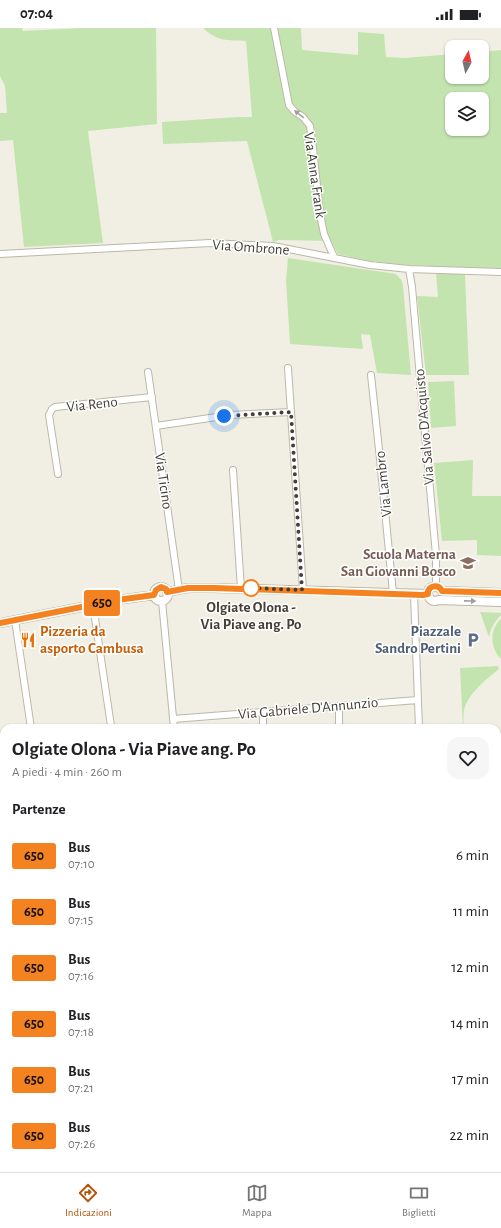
<!DOCTYPE html>
<html lang="it">
<meta charset="utf-8">
<style>
:root{--surface:#fff;--page:#f6f6f6;--text:#202124;--muted:#757577;--line:#e0e0e0;--accent:#b45309}
body{margin:0;font-family:"Alegreya Sans",sans-serif;background:var(--page);color:var(--text);height:100vh;display:flex;flex-direction:column;font-size:15px;white-space:nowrap}
*{box-sizing:border-box;margin:0}
p{font-size:13px;color:var(--muted)}
.icon{flex:none;width:22px;height:22px;fill:none;stroke:currentColor;stroke-width:2;stroke-linecap:round;stroke-linejoin:round}
.map{position:relative;flex:1;overflow:hidden}
.panel{position:absolute;left:0px;top:696px;width:501px;height:448px;display:flex;flex-direction:column;background:var(--surface);border-radius:12px 12px 0 0;box-shadow:0 1px 3px #0004}
.panel>*{flex:none}
.badge{padding:0 8px;border-radius:3px;font-size:14px;line-height:26px}
.needle{width:26px;rotate:8deg}
.controls{position:absolute;left:445px;top:12px;display:grid;gap:8px}
.controls a{display:grid;place-items:center;width:44px;height:44px;border-radius:8px;background:var(--surface);box-shadow:0 1px 3px #0004;font-size:20px}
.you{position:absolute;width:20px;height:20px;margin:-10px;border:3px solid #fff;border-radius:50%;background:#1a73e8;box-shadow:0 0 0 6px #1a73e833}
.map>.badge{position:absolute;translate:-50% -50%;box-shadow:0 0 0 2px #fff}
h2{padding:0 12px;font-size:15px;line-height:36px}
.round{display:grid;place-items:center;flex:none;width:42px;height:42px;border-radius:12px;background:var(--page)}
.summary{display:flex;align-items:center;justify-content:space-between;height:68px;padding:0 12px}
h1{font-size:19px;font-weight:600;line-height:30px}
ul{padding:0;list-style:none}
li{display:flex;align-items:center;gap:12px;height:56px;padding:0 12px}
li div{flex:1}
li b{display:block;font-size:15px}
li em{font-style:normal}
li .badge{min-width:44px;font-weight:700;text-align:center}
.status{display:flex;justify-content:space-between;align-items:center;height:28px;padding:0 20px;background:var(--surface);direction:ltr}
.status svg{height:11px;fill:currentColor}
.dock{display:flex;justify-content:space-around;align-items:center;height:56px;border-top:1px solid var(--line);background:var(--surface);font-size:11px;color:var(--muted)}
.dock a{display:grid;justify-items:center;gap:2px}
.dock .on{color:var(--accent)}
.map>svg:first-child{display:block}
.green{fill:#c4e4af;fill-rule:evenodd}
.lines{fill:none;stroke-linecap:round;stroke-linejoin:round}
.minor-casing{stroke:#bcb8a8;stroke-width:8}
.tertiary-casing{stroke:#bcb8a8;stroke-width:10}
.minor{stroke:#fff;stroke-width:6}
.tertiary{stroke:#fff;stroke-width:8}
.oneway{fill:#a19f9a}
.line-casing{stroke:#fff;stroke-width:9}
.line{stroke:#f58220;stroke-width:6}
.walk{stroke:#433f35;stroke-width:4;stroke-dasharray:0 7.2}
.stop-dot{fill:#fff;stroke:#f58220;stroke-width:2}
.labels{text-anchor:middle;stroke-width:3;stroke-linejoin:round;paint-order:stroke}
.street-label{font-size:15px;fill:#433f35;stroke:#fff}
.education-label{font-size:15px;font-weight:bold;fill:#785e54;stroke:#fff;text-anchor:end}
.stop-label{font-size:15px;font-weight:bold;fill:#433f35;stroke:#fff}
.food-label{font-size:15px;font-weight:bold;fill:#c56008;stroke:#fff;text-anchor:start}
.service-label{font-size:15px;font-weight:bold;fill:#4e5e75;stroke:#fff;text-anchor:end}
</style>
<div class="status"><b>07:04</b><svg viewBox="0 0 49 12"><path d="M0 12V9h3v3zM5 12V6h3v6zM10 12V3h3v9zM15 12V0h3v12zM26 1h20v11H26zM47 4h2v5h-2z"/></svg></div>
<div class="map">
<svg width="501" height="1144" viewBox="0 0 501 1144">
<rect width="100%" height="100%" fill="#f1efe4"/>
<path class="green" d="M0,0H22L23,3L82,0H156L157,96L88,103L103,215L24,219L13,112L0,113V85H7L5,58L0,48Z
M203,0H301L302,22L358,27V4L384,6L386,29L405,30L452,26V49H482V24L501,22V241L408,237L368,233L338,226L331,213L279,212L273,214L247,113L163,116L162,94L238,89H252L246,13C227,12 218,14 203,0ZM452,71H482V101H452Z
M288,230L396,246L402,253L403,258L411,347L377,345L370,307L361,306L363,321L290,316L286,252Z
M436,245L465,246L469,347H426L417,268L438,269Z
M454,353L456,398L431,400L428,354Z
M473,432L472,468H501V528L477,527V512L442,513L434,435Z
M480,584L501,585V587C494,594 491,600 489,609Z
M501,591V631C490,620 489,602 501,591Z
M498,638L499,641C486,652 469,664 464,682C463,688 464,695 463,700L460,640Z
M38,1140H78V1144H38Z
M312,1140H367V1144H313Z"/>
<g class="lines">
<g class="minor-casing">
<path id="minor" d="M274,0L289,77L295,84L303,89L310,98L313,120L320,186L324,206L334,229
M0,226L210,215L273,218L370,237L409,241L501,244
M409,241L412,259L421,361L436,527V558
M288,340L303,562
M148,344L179,562
M371,347L380,431L393,565
M156,398L230,387L291,384
M233,442L241,560
M58,446L49,387L52,381L55,379L152,369
M414,566L419,700
M162,573L174,700
M93,577L111,698
M15,592L31,700
M339,678V700
M263,684V700
M173,691L418,672
M0,753L4,752
M497,771H501
M497,798L501,795
M0,838L4,837
M497,869L501,865
M497,894H501
M497,949H501
M497,967L501,966
M0,1057L1,1056L4,1095
M7,1140V1144
M117,1140V1144
M217,1140V1144
M438,1140L439,1144
M493,1144L501,1142"/>
</g>
<g class="tertiary-casing">
<path id="tertiary" d="M154 566a7 7 0 1 1 14 0a7 7 0 1 1-14 0Z
M167,564L188,560H214L428,566
M501,565L446,563H442C439,558 433,557 429,561C426,569 431,575 439,572L501,574
M0,595L117,572L154,567"/>
</g>
<use href="#minor" class="minor"/>
<use href="#tertiary" class="tertiary"/>
</g>
<defs><path id="oneway-solid" d="M-6-.8H1V-3.2L6.5 0L1 3.2V.8H-6Z"/></defs>
<g class="oneway">
<use href="#oneway-solid" transform="translate(299 86) rotate(-141)"/>
<use href="#oneway-solid" transform="translate(470 573) rotate(1)"/>
</g>
<g class="lines">
<g class="line-casing">
<path id="line" d="M0,595L117,572L154,567L156,562L161,559L166,561L167,564L188,560H214L423,567L428,566V563L430,560C435,557 440,558 442,563L501,565"/>
</g>
<use href="#line" class="line"/>
<path class="walk" d="M224,388L291,384L302,562L251,560"/>
</g>
<defs>
<g id="school-bare" transform="scale(1.2)"><path d="M0-5L7-2L0 1L-7-2ZM-4 1L0 2.5L4 1V4Q0 6-4 4Z" fill="#8d6e63" stroke="#fff" stroke-width="2.5" paint-order="stroke"/></g>
<g id="restaurant-bare" transform="scale(1.2)"><path d="M-5-6h1v4h1v-4h1v4h1v-4h1v5L-1.5 .5V6h-2V.5L-5-1ZM5-6V6H3V1.5H1.5Q1.5-4 5-6Z" fill="#e8710a" stroke="#fff" stroke-width="2.5" paint-order="stroke"/></g>
<g id="parking-bare" transform="scale(1.2)"><path d="M-3.5-5.5H1a3.5 3.5 0 0 1 0 7H-1V5.5H-3.5ZM-1-3.4V-.6H.8a1.4 1.4 0 0 0 0-2.8Z" fill="#5c6f8a" stroke="#fff" stroke-width="2.5" paint-order="stroke"/></g>
</defs>
<g fill-rule="evenodd">
<use href="#school-bare" x="468" y="535"/>
<use href="#restaurant-bare" x="28" y="612"/>
<use href="#parking-bare" x="473" y="612"/>
</g>
<circle class="stop-dot" cx="251" cy="560" r="8"/>
<g class="labels">
<g class="street-label">
<text transform="translate(315 147) rotate(82)" y="5">Via Anna Frank</text>
<text transform="translate(251 219) rotate(4)" y="5">Via Ombrone</text>
<text transform="translate(92 376) rotate(-6)" y="5">Via Reno</text>
<text transform="translate(424 399) rotate(-95)" y="5">Via Salvo D'Acquisto</text>
<text transform="translate(164 453) rotate(82)" y="5">Via Ticino</text>
<text transform="translate(383 456) rotate(-96)" y="5">Via Lambro</text>
<text transform="translate(308 680) rotate(-5)" y="5">Via Gabriele D'Annunzio</text>
</g>
<g class="education-label">
<text x="456" y="531">Scuola Materna<tspan x="456" dy="17">San Giovanni Bosco</tspan></text>
</g>
<g class="stop-label">
<text x="251" y="584">Olgiate Olona -<tspan x="251" dy="17">Via Piave ang. Po</tspan></text>
</g>
<g class="food-label">
<text x="40" y="608">Pizzeria da<tspan x="40" dy="17">asporto Cambusa</tspan></text>
</g>
<g class="service-label">
<text x="461" y="608">Piazzale<tspan x="461" dy="17">Sandro Pertini</tspan></text>
</g>
</g>
</svg>
<div class="controls">
<a><svg class="needle" viewBox="-14 -14 28 28"><path d="M0-13l5 13h-10z" fill="#e53935"/><path d="M0 13l5-13h-10z" fill="#757577"/></svg></a>
<a><svg class="icon" aria-label="layers" viewBox="0 0 24 24"><path d="M12 4l9 5-9 5-9-5zM3 14l9 5 9-5"/></svg></a>
</div>
<div class="you" style="left:224px;top:388px"></div>
<b class="badge" style="left:102px;top:575px;background:#f58220;color:#111">650</b>
<section class="panel">
<div class="summary"><div><h1>Olgiate Olona - Via Piave ang. Po</h1><p>A piedi · 4 min · 260 m</p></div><a class="round"><svg class="icon" aria-label="heart" viewBox="0 0 24 24"><path d="M12 20l-8-8c-3-5 5-10 8-4 3-6 11-1 8 4z"/></svg></a></div>
<h2>Partenze</h2>
<ul>
<li><span class="badge" style="background:#f58220;color:#111">650</span><div><b>Bus</b><p>07:10</p></div><em>6 min</em></li>
<li><span class="badge" style="background:#f58220;color:#111">650</span><div><b>Bus</b><p>07:15</p></div><em>11 min</em></li>
<li><span class="badge" style="background:#f58220;color:#111">650</span><div><b>Bus</b><p>07:16</p></div><em>12 min</em></li>
<li><span class="badge" style="background:#f58220;color:#111">650</span><div><b>Bus</b><p>07:18</p></div><em>14 min</em></li>
<li><span class="badge" style="background:#f58220;color:#111">650</span><div><b>Bus</b><p>07:21</p></div><em>17 min</em></li>
<li><span class="badge" style="background:#f58220;color:#111">650</span><div><b>Bus</b><p>07:26</p></div><em>22 min</em></li>
</ul>
</section>
</div>
<nav class="dock">
<a class="on"><svg class="icon" aria-label="directions" viewBox="0 0 24 24"><path d="M12 3l9 9-9 9-9-9zM9 14v-3h6M13 9l2 2-2 2"/></svg>Indicazioni</a>
<a><svg class="icon" aria-label="map" viewBox="0 0 24 24"><path d="M3 6l6-2 6 2 6-2v14l-6 2-6-2-6 2zM9 4v14M15 6v14"/></svg>Mappa</a>
<a><svg class="icon" aria-label="tickets" viewBox="0 0 24 24"><path d="M3 7h18v10H3zM15 7v10"/></svg>Biglietti</a>
</nav>
